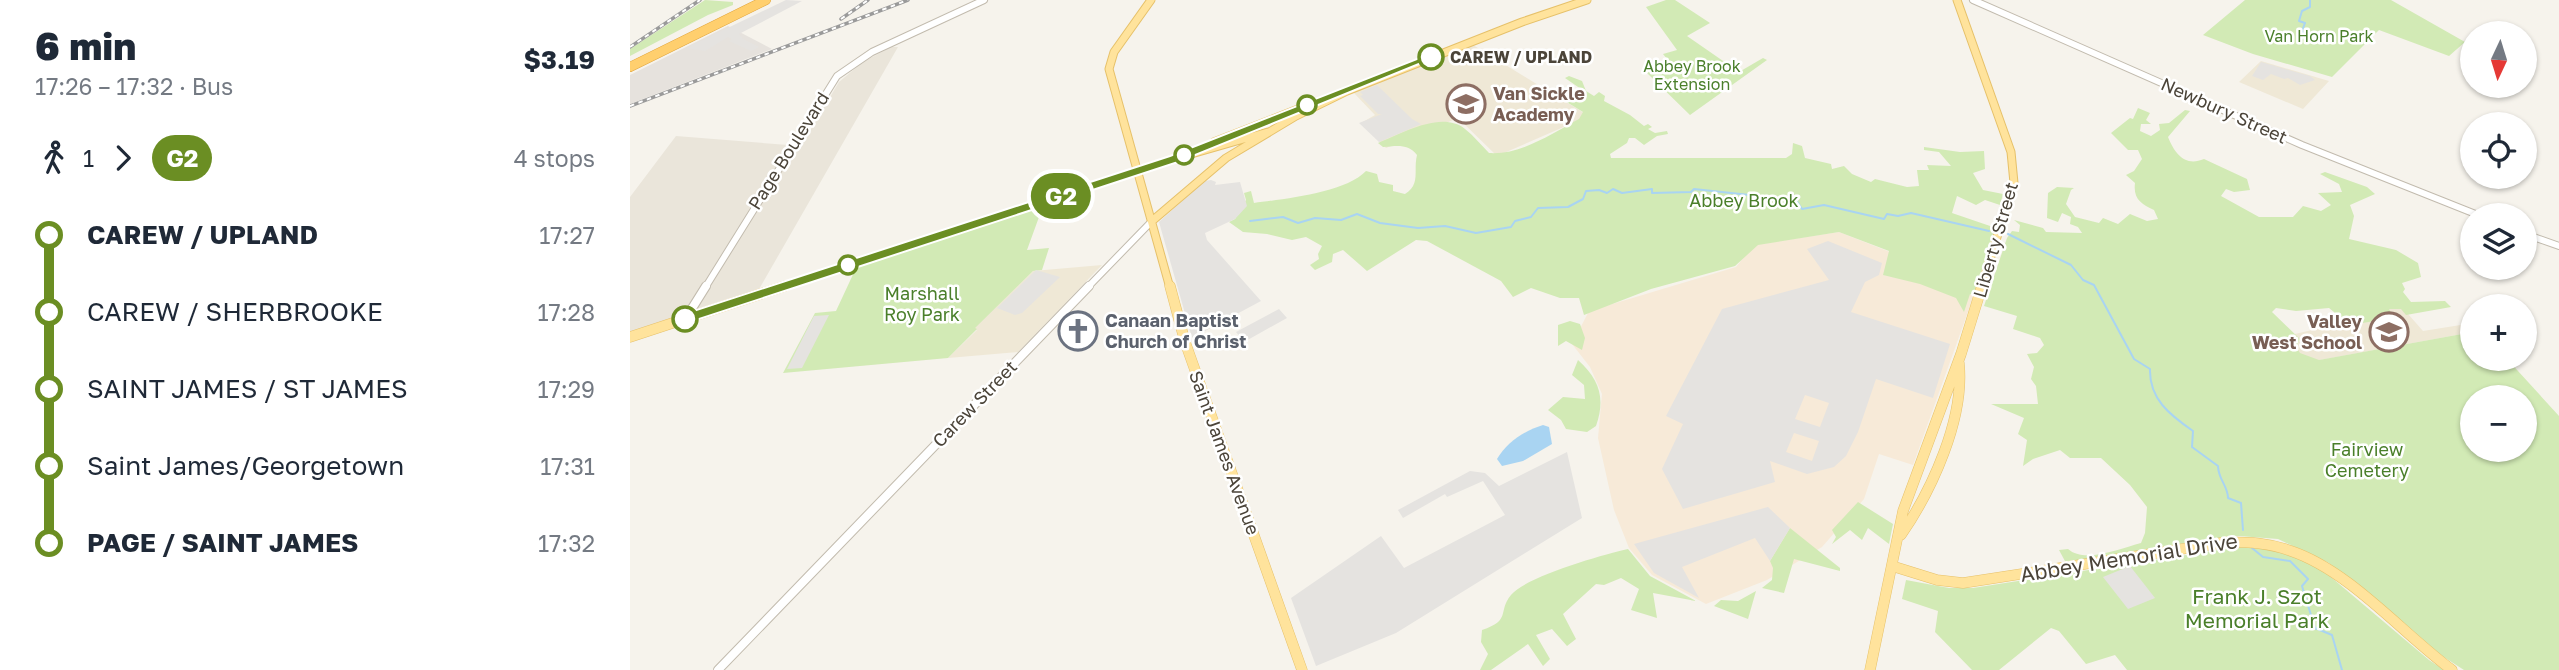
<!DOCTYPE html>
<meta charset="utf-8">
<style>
:root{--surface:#fff;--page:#f2f2f3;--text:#1f2937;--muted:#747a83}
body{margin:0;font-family:"Golos Text",sans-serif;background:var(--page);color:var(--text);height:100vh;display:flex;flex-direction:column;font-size:26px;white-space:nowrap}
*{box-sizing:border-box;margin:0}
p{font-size:23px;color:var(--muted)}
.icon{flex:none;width:38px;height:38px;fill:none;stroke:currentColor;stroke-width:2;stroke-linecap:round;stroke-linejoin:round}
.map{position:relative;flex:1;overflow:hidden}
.panel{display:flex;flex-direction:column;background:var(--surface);width:630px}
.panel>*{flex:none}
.badge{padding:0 14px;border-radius:23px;font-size:24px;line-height:46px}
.needle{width:46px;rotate:184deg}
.fabs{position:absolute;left:1830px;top:21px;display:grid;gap:14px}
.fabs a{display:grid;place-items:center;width:77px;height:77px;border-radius:50%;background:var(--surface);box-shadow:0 2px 5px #0004;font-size:35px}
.map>.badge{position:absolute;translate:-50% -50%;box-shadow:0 0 0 4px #fff}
.legs{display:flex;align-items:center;gap:10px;height:77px;padding:0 35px;font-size:23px}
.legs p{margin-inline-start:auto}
.headline{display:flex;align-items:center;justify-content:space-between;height:119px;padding:0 35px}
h1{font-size:38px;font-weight:800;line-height:52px}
ul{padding:0 35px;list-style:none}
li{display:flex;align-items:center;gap:24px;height:77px;font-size:26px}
li i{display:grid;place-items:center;width:10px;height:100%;margin:0 9px;background:currentColor}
li i::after{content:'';width:18px;height:18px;margin:-9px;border:5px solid;border-radius:50%;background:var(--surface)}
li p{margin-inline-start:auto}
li:first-child i{background:linear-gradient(#0000 50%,currentColor 0)}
li:last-child i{background:linear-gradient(currentColor 50%,#0000 0)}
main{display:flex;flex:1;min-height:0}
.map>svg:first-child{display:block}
.residential{fill:#eae5da}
.commercial{fill:#f7ead8}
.industrial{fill:#e6e2dd}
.education{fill:#efe8d6}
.green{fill:#d2eab5;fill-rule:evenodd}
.parking{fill:#e5e3e0;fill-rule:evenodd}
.water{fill:#a9d4f2}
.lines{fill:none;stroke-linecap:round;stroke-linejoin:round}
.stream{stroke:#a9d4f2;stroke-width:2}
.minor-far1-casing{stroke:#c2bbae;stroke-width:8}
.minor-casing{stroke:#c2bbae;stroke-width:10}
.major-far1-casing{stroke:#e6c16a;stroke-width:9}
.major-casing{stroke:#e6c16a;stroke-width:11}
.highway-casing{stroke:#e0a43c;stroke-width:10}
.minor-far1{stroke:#fff;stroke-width:6}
.minor{stroke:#fff;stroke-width:8}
.major-far1{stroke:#ffe39c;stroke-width:7}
.major{stroke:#ffe39c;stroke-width:10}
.highway{stroke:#ffcf6e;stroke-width:9}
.rail-casing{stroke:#9a9a9a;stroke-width:3.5}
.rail{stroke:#fff;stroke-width:2;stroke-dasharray:4.5;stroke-linecap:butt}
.line-1{fill:#6b8e23;stroke:#fff;stroke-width:2}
.stop-1-dot{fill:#fff;stroke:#6b8e23;stroke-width:3.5}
.labels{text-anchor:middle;stroke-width:5;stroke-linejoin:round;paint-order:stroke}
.far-park-label{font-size:16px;fill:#4a7f2a;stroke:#fff}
.far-stop-label{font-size:16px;font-weight:bold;fill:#4b4439;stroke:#fff;text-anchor:start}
.education-label{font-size:18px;font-weight:bold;fill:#785e54;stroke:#fff;text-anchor:start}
.street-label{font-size:18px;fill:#4b4439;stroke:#fff}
.park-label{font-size:18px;fill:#4a7f2a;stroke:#fff}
.worship-label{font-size:18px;font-weight:bold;fill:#5b616d;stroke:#fff;text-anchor:start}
.near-street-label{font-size:21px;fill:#4b4439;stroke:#fff}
.near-park-label{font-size:21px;fill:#4a7f2a;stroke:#fff}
</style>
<main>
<section class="panel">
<div class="headline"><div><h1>6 min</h1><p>17:26 – 17:32 · Bus</p></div><b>$3.19</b></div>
<div class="legs"><svg class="icon" aria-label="walk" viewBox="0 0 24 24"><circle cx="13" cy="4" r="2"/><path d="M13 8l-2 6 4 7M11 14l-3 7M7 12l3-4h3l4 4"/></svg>1<svg class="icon" aria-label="forward" viewBox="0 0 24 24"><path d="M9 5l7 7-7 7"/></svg><b class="badge" style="background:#6b8e23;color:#fff">G2</b><p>4 stops</p></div>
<ul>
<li><i style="color:#6b8e23"></i><b>CAREW / UPLAND</b><p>17:27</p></li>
<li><i style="color:#6b8e23"></i><span>CAREW / SHERBROOKE</span><p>17:28</p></li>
<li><i style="color:#6b8e23"></i><span>SAINT JAMES / ST JAMES</span><p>17:29</p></li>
<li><i style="color:#6b8e23"></i><span>Saint James/Georgetown</span><p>17:31</p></li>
<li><i style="color:#6b8e23"></i><b>PAGE / SAINT JAMES</b><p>17:32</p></li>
</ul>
</section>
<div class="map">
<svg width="1929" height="670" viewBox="0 0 1929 670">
<rect width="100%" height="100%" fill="#f6f3ec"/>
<path class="residential" d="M262,47H268L128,291L0,333V197L46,136L171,146L209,82L234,61Z"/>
<path class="commercial" d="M1209,232L1260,252L1254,275L1344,295L1283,465L1249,454L1234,499L1192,547L1137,580L1076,604L1022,575L999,548L984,510L968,438L972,394L960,367L942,344L959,311L1106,267L1124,245Z"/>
<path class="industrial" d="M98,26L142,49L0,104V75Z"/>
<path class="education" d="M843,45L959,116L867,156L828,118L756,148L731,123L745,115L723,92Z
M1631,61L1699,81L1673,109L1609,82Z
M472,265L388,352L318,358L347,330L344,328L403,271Z
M1764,298L1793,331L1843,323V332L1657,366L1638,340L1704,325Z"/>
<path class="green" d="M75,0L103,2V5L78,15L0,56V49Z
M1036,0H1045L1080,23L1057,36L1109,72L1133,58L1137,60L1060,115L1017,73L1034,64L1037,59L1033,54L1047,50L1016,7Z
M1615,0H1761L1835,42L1819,56L1749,30L1702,77L1623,54L1573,35Z
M939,76L952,81L956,91L964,96L969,92L975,96L974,101L1000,115L1014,126L1018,124L1022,127L1018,129L1025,133L1037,131L1038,134L1027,136L1014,145L1005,138H999L997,143L980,154L981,158H1156L1162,154L1163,143L1172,146L1175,158L1201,164L1202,169L1214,166L1222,174L1241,182L1245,179L1277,187L1289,186L1287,170H1299L1297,165L1321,166L1309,152L1294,150V147L1330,152L1354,151L1355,169L1343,173L1353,190L1373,194L1370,205L1355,200L1346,205L1327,196L1322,213L1363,227V234L1344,295L1340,294L1334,312L1326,298L1290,284L1253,275L1259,251L1209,232L1128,245L1105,266L1021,289L954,315L949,298H930L901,288L883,297L871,281L797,241L786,240L737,271L713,250L703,254L702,262L685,270L680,265L689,259L688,254L692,246L676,237L662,240L637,234L613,232L599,222L605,219L616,200L614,193L621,191L624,203C653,199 715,193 736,171L747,174L749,182L763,185V191L775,194C791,184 783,171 787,155C778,143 766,146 753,147L748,143C772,134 811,110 835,129C844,136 851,145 859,153C891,155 921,134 949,119L953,112L930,98L951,89L935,78Z
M1508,108L1520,113L1516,120L1521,124H1511L1510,131L1521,136L1530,130L1529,124L1539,123L1555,110L1560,111L1538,137C1545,154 1555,167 1574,159L1617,179L1620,190L1604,192L1596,189L1591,196L1629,217H1663L1673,206L1691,211L1701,205L1688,193L1712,192L1709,184L1690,174L1695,172L1737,187L1745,194L1720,205L1724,216L1719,239L1766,250L1788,263L1791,277L1772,283L1775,289L1773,292L1781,302L1815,301L1821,307L1776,315L1771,309H1759L1763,316H1751V320L1720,325L1699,308L1666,311L1646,308L1642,312L1670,339L1666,347L1670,353L1689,360L1843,332V359H1877L1929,416V670H1834L1806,652L1699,563L1648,539L1609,536L1579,539L1436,563L1429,550L1438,549C1455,564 1491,548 1511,543L1515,533L1517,507L1500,485L1471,458H1440L1430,450L1403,459L1393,466L1397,440L1388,434L1394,418L1361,404H1408L1406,386L1401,379L1404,367L1397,354L1407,353L1414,345L1410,338L1383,329L1387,316L1354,306L1377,238L1382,231L1389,232L1390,225L1384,220L1413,228L1416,232L1452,233L1448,227L1440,224L1441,217L1432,213L1428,222L1417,218L1418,193L1427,187L1444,188L1441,190L1436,204L1445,217L1469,223L1473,218L1488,224L1500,214L1517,221L1528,219L1524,210C1511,204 1503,199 1505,183L1496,175L1504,171L1512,159L1508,150H1498L1481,133L1500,118L1503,119ZM1843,397H1895V450H1843Z
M413,206L397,250L419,248L412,270L403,271L345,328L347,329L318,358L153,373L185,313L206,311L226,268Z
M940,321L950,324L955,338L952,350L936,341L928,346V325Z
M948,360C969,379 976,398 966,426L957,432L936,429L931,420L918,410L933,397L955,399L954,385L942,375Z
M1228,502L1263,524L1259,544L1238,528L1232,540L1220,530L1202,544L1206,537L1202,530Z
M1160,528L1210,568V571L1164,559L1154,593L1132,588L1142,580L1143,568L1140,561Z
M1608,547H1637L1689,567L1799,660L1814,670H1497L1485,655L1456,664L1429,631L1421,628L1369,670H1342L1305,632L1308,611L1272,599L1276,580L1319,588H1343Z
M998,549L1020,576L1066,601L1023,593L1027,618L1001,610L1009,589L991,578L974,585L966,584L933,614L946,639L937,646L922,629L906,635L920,659L913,666L898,644L861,670H850L858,654L851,642L852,630C882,620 867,612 881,595C897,576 972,555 998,549Z
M1126,591L1118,619L1084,606L1091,600L1108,601Z"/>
<path class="parking" d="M156,0L172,1L109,34L113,39L129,47L121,51L99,41L102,39L98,37L75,51L56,48Z
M1631,62L1680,76L1685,80L1670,85L1658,78L1654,79L1641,74L1633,80L1622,76Z
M747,85L782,119L791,124L749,142L729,123L752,114H748L730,96L733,95L730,92Z
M581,180L586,182L585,185L610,182L617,206L605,219L575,233L577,240L631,301L562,338L529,222L574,181Z
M1198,241L1252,263L1249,275L1235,282L1221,312L1320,344L1303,398L1246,379L1228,432L1216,456L1204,467L1177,474L1140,461L1145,482L1053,509L1032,469L1053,424L1036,416L1092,309L1199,280L1177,249ZM1175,395L1199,403L1190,427L1165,419ZM1164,433L1189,441L1182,461L1156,452Z
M406,270L430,277L392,313L385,315L367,308Z
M649,309L657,318L614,342L606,332Z
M199,315L172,368L157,369L184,316Z
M937,452L952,518L766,633L686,666L661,598L751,536L774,568L875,515L853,481L817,497L815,494L773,518L768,510L840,471L855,473L869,486Z
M1138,507L1160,528L1140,561L1125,538L1052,567L1069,598L1024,573L1004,544Z
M1500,566L1525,598L1498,609L1473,577Z"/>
<path class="water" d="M913,425L919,427L922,444L893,461L872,466L867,459C877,442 894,431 913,425Z"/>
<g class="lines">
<path class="stream" d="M1668,40L1675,37L1672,31L1675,23L1669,21L1672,11L1680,7V0
M620,221L653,217L668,223L685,218L711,220L727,214L750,223L788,228L815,226L846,233L881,227L885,221L901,217L908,208L938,207L953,199L956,191L969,190L977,193L983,189L992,193L1022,189V193L1061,192L1064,189L1166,200L1172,209L1194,205L1254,219L1257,214L1268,216L1281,213L1359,231
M1378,234L1441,265L1453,280L1464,285L1504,359L1520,369C1519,399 1540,415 1563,431L1562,447L1588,466C1588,479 1598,486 1598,498L1611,503L1613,530
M1622,548L1633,557L1660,561L1678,579L1672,586L1685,628L1702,635L1712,670"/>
<g class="minor-far1-casing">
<path id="minor-far1" d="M1343,0L1672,145L1848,215
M1895,234L1929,246
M75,288L207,76L242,52L354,0
M457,288L522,221"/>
</g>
<g class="minor-casing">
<path id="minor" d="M56,318L76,286
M88,670L459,286"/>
</g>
<g class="major-far1-casing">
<path id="major-far1" d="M521,0L484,52L479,69L540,288
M1327,0L1381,152L1384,183L1351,288
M584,142L676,106
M522,221L596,158L666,116L717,91L892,22L957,0
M149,288L544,159L638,132"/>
</g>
<g class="major-casing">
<path id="major" d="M540,286L555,342L672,670
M0,337L155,286
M1271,535C1302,490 1335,418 1329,363
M1262,566L1307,580L1333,583L1597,542C1619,542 1640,543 1661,551C1720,571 1772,633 1822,670
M1240,670L1273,511L1331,354L1352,286"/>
</g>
<g class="highway-casing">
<path id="highway" d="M0,67L136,0"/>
</g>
<use href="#minor-far1" class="minor-far1"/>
<use href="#minor" class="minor"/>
<use href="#major-far1" class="major-far1"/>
<use href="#major" class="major"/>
<use href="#highway" class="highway"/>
<g class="rail-casing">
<path id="rail" d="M211,19L238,0
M0,47L70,0
M0,106L278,0"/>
</g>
<use href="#rail" class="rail"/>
</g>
<path class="line-1" d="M797,55L806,57L548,162L60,322L55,324L49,319L51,315L540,156Z"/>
<defs>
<g id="school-ring" transform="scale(2.0125)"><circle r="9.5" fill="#fff" stroke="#8d6e63" stroke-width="1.5"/><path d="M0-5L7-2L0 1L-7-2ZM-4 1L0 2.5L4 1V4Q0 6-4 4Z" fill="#8d6e63"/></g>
<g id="church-ring" transform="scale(2.0125)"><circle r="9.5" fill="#fff" stroke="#6b7280" stroke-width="1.5"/><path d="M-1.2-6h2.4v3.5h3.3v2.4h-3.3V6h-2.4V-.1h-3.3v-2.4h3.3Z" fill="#6b7280"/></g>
</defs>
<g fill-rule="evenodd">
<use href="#school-ring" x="836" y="104"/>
<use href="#church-ring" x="448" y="331"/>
<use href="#school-ring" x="1759" y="332"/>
</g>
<g class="stop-1-dot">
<circle cx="801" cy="57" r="12"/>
<circle cx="677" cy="105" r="9"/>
<circle cx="554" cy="155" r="9"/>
<circle cx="218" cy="265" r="9"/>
<circle cx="55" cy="319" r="12"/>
</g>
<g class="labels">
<g class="far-park-label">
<text x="1689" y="42">Van Horn Park</text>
<text x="1062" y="72">Abbey Brook<tspan x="1062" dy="18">Extension</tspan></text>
</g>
<g class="far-stop-label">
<text x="820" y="63">CAREW / UPLAND</text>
</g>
<g class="education-label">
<text x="863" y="100">Van Sickle<tspan x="863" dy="21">Academy</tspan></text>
<text x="1732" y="328" text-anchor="end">Valley<tspan x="1732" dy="21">West School</tspan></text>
</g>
<g class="street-label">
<text transform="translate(1594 111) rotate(24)" y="6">Newbury Street</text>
<text transform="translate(159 151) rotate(-58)" y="6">Page Boulevard</text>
<text transform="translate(1366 240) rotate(-74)" y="6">Liberty Street</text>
<text transform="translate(345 404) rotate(-46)" y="6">Carew Street</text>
<text transform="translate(594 453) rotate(70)" y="6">Saint James Avenue</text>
</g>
<g class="park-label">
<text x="1114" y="207">Abbey Brook</text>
<text x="292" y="300">Marshall<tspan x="292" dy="21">Roy Park</tspan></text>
<text x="1737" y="456">Fairview<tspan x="1737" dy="21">Cemetery</tspan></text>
</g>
<g class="worship-label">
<text x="475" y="327">Canaan Baptist<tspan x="475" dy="21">Church of Christ</tspan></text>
</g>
<g class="near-street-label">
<text transform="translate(1499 558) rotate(-9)" y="7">Abbey Memorial Drive</text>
</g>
<g class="near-park-label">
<text x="1627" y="604">Frank J. Szot<tspan x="1627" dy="24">Memorial Park</tspan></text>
</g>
</g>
</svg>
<div class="fabs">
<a><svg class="needle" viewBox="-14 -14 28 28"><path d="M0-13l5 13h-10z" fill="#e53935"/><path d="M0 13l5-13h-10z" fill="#747a83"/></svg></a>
<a><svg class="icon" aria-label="locate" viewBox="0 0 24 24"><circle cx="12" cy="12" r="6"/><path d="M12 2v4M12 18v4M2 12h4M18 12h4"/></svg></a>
<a><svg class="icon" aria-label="layers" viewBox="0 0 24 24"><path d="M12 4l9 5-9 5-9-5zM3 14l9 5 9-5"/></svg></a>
<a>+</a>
<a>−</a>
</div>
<b class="badge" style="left:431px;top:196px;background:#6b8e23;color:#fff">G2</b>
</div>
</main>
